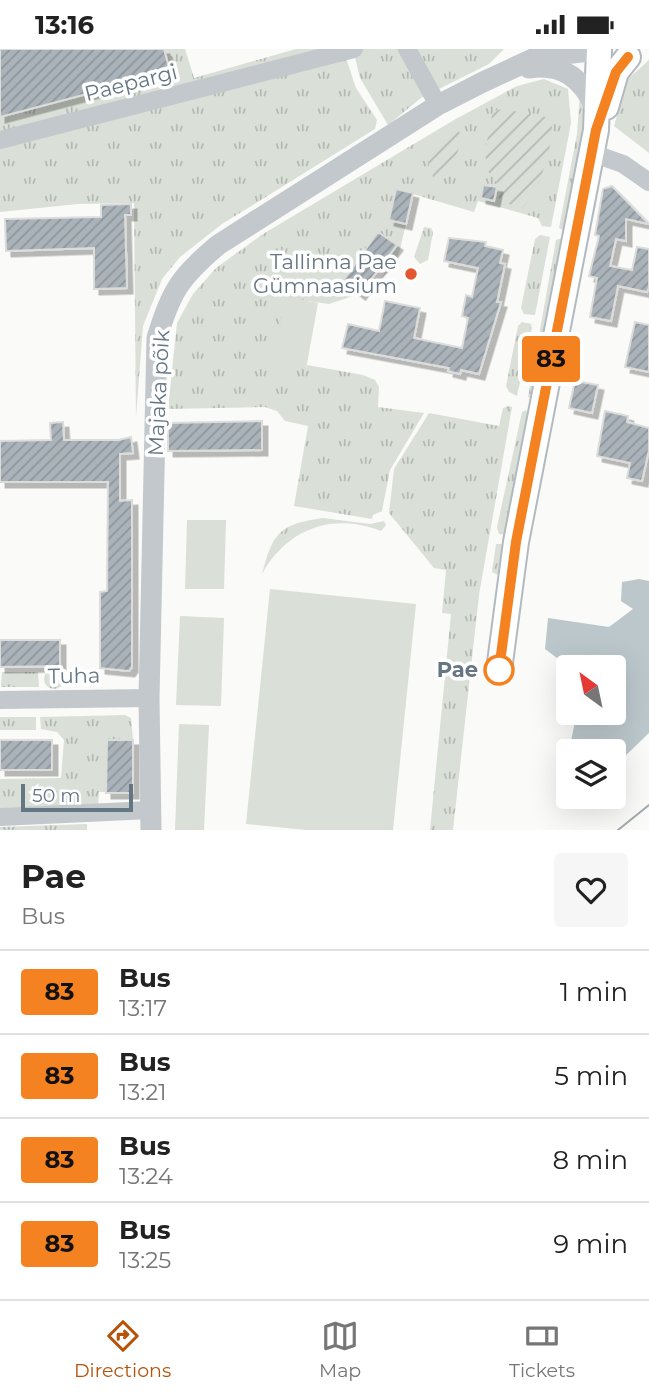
<!DOCTYPE html>
<meta charset="utf-8">
<style>
:root{--surface:#fff;--page:#f6f6f6;--text:#222;--muted:#767676;--line:#e0e0e0;--accent:#b45309}
body{margin:0;font-family:Montserrat,sans-serif;background:var(--page);color:var(--text);height:100vh;display:flex;flex-direction:column;font-size:26px;white-space:nowrap}
*{box-sizing:border-box;margin:0}
p{font-size:23px;color:var(--muted)}
.icon{flex:none;width:38px;height:38px;fill:none;stroke:currentColor;stroke-width:2;stroke-linecap:round;stroke-linejoin:round}
.map{position:relative;height:781px;overflow:hidden}
.panel{display:flex;flex-direction:column;background:var(--surface);flex:1}
.panel>*{flex:none}
.badge{padding:0 14px;border-radius:5px;font-size:24px;line-height:46px}
.needle{width:46px;rotate:327deg}
.fabs{position:absolute;left:556px;top:606px;display:grid;gap:14px}
.fabs a{display:grid;place-items:center;width:70px;height:70px;border-radius:7px;background:var(--surface);box-shadow:0 7px 28px #0002;font-size:35px}
.scale{position:absolute;left:21px;bottom:18px;width:112px;box-sizing:border-box;padding-left:7px;border:4px solid #657683;border-top:0;font-size:19px;line-height:24px;white-space:nowrap;color:#657683;-webkit-text-stroke:5px #fff;paint-order:stroke}
.map>.badge{position:absolute;translate:-50% -50%;box-shadow:0 0 0 4px #fff}
.round{display:grid;place-items:center;flex:none;width:74px;height:74px;border-radius:7px;background:var(--page)}
.head{display:flex;align-items:center;justify-content:space-between;height:119px;padding:0 21px}
h1{font-size:33px;font-weight:700;line-height:52px}
ul{padding:0;list-style:none}
li{display:flex;align-items:center;gap:21px;height:84px;padding:0 21px;border-top:2px solid var(--line)}
li div{flex:1}
li b{display:block;font-size:26px}
li em{font-style:normal}
li .badge{min-width:77px;font-weight:700;text-align:center}
.status{display:flex;justify-content:space-between;align-items:center;height:49px;padding:0 35px;background:var(--surface);direction:ltr}
.status svg{height:19px;fill:currentColor}
.tabs{display:flex;justify-content:space-around;align-items:center;height:98px;border-top:2px solid var(--line);background:var(--surface);font-size:19px;color:var(--muted)}
.tabs a{display:grid;justify-items:center;gap:4px}
.tabs .selected{color:var(--accent)}
.map>svg:first-child{display:block}
.grass{fill:url(#grass-tufts)}
.garden{fill:url(#garden-furrows)}
.pitch{fill:#dadfd7}
.water{fill:#bbc7cb}
.building{fill:url(#building-hatch);stroke:#dcdcda;stroke-width:2;filter:url(#shadow)}
.lines{fill:none;stroke-linecap:round;stroke-linejoin:round}
.secondary-casing{stroke:#b3babf;stroke-width:28}
.minor{stroke:#c3c8cc;stroke-width:18}
.tertiary{stroke:#c3c8cc;stroke-width:21}
.secondary{stroke:#fff;stroke-width:24}
.tram{stroke:#a2aab0;stroke-width:2}
.line-casing{stroke:#fff;stroke-width:16}
.line{stroke:#f58220;stroke-width:10}
.poi-dot{fill:#e4572e;stroke:#fff;stroke-width:2.5}
.stop-dot{fill:#fff;stroke:#f58220;stroke-width:3.5}
.labels{text-anchor:middle;stroke-width:7;stroke-linejoin:round;paint-order:stroke}
.street-label{font-size:21px;fill:#657683;stroke:#fff}
.poi-label{font-size:21px;fill:#657683;stroke:#fff;text-anchor:end}
.stop-label{font-size:21px;font-weight:bold;fill:#657683;stroke:#fff;text-anchor:end}
</style>
<div class="status"><b>13:16</b><svg viewBox="0 0 49 12"><path d="M0 12V9h3v3zM5 12V6h3v6zM10 12V3h3v9zM15 12V0h3v12zM26 1h20v11H26zM47 4h2v5h-2z"/></svg></div>
<div class="map">
<svg width="649" height="781" viewBox="0 0 649 781">
<defs>
<pattern id="grass-tufts" width="24" height="20" patternUnits="userSpaceOnUse" patternTransform="scale(1.75)"><rect width="24" height="20" fill="#dadfd7"/><path d="M3 7l-1-3M5 7V3M7 7l1-3M15 17l-1-3M17 17v-4M19 17l1-3" fill="none" stroke="#b4b9b4"/></pattern>
<pattern id="garden-furrows" width="10" height="10" patternUnits="userSpaceOnUse" patternTransform="scale(1.75)"><rect width="10" height="10" fill="#dadfd7"/><path d="M-1 1l2-2M0 10L10 0M9 11l2-2" fill="none" stroke="#b4b9b4"/></pattern>
<pattern id="building-hatch" width="6" height="6" patternUnits="userSpaceOnUse" patternTransform="scale(1.75)"><rect width="6" height="6" fill="#aab3b9"/><path d="M-1 1l2-2M0 6l6-6M5 7l2-2" fill="none" stroke="#8e969c"/></pattern>
<filter id="shadow"><feDropShadow dx="5.5" dy="5.5" stdDeviation="0" flood-color="#0004"/></filter>
</defs>
<rect width="100%" height="100%" fill="#fafaf8"/>
<path class="grass" d="M0,0H185L194,29L296,0H316L319,9H346L356,39L377,71L375,80L222,175L180,208L162,230L143,277L136,368L134,154L78,155L0,163Z
M353,0H504L489,15L421,49L388,76L360,29Z
M649,11V104L614,77L628,30Z
M544,30L568,40L571,74L551,178L542,177L538,169L478,152L474,163L396,140L389,171L406,175C401,193 399,220 381,229L395,210L389,206L397,196L378,183L343,231L359,244L356,246L329,255L285,249L306,320L307,316L363,326L375,331L379,338L378,358L424,364L390,421L382,462L373,466L372,470L294,457L308,377L285,372L277,362L265,358L168,360L177,274L193,245L216,219L263,185L454,71L517,37Z
M580,44C591,60 573,163 563,181L559,179L577,85Z
M424,178L431,179L433,183L428,211L420,215L414,208Z
M540,186L550,188L535,266L524,265L521,259L535,190Z
M562,189L532,349L528,348L556,191Z
M522,273L531,275L532,279L517,347L509,343L506,337L518,277Z
M509,357L512,358L479,546L453,781H430L451,565L442,564L446,521L434,519L389,464L394,420L429,364L499,377L503,359Z
M526,361L528,368L507,486L499,485L497,478L522,363Z
M323,469L370,475L384,472L386,476L381,482C332,463 287,480 262,525C273,484 279,475 323,469Z
M496,495H505L500,527L492,523Z
M44 630a10 10 0 1 1 20 0a10 10 0 1 1-20 0Z
M38,623L39,638H1L2,623Z
M125,666L131,669L133,691H107L106,743H99L98,757L0,759V730L61,729L64,691L57,683L41,680L40,668Z
M0,668H36V681H0Z
M87,775V781H0V778Z"/>
<path class="garden" d="M503,60L546,68L551,70C556,90 539,146 522,159L499,152L497,134L487,121L485,102L493,62Z
M459,82L462,88C458,104 451,127 435,133L427,112L439,93Z"/>
<path class="pitch" d="M305,222L322,225L318,250L300,247Z
M285,248L318,254L306,320L273,314Z
M187,471H226L224,540H185Z
M270,540L416,555L393,781H306L246,775Z
M180,567L224,569L221,657L176,656Z
M179,675L209,676L204,781H175Z"/>
<path class="water" d="M639,530L649,532V684L624,708L614,711V702H569L577,663H614V618H569L545,600L548,569L609,578L633,560L621,552L622,533Z"/>
<path class="building" d="M0,0H164L170,23L0,68Z
M483,136L497,138L494,152L481,149Z
M612,137L649,175L626,170V192L616,190L610,217L632,221L637,198L649,200V238L647,243L618,237L611,272L590,268L597,229L589,227L599,187L595,186L603,140Z
M396,140L413,144L406,175L389,171Z
M131,155V166H125L127,239L94,240V199L6,202L5,170L101,168V156Z
M378,183L397,196L360,245L343,232Z
M449,189L486,193L485,197L503,201L500,214L505,215L497,253H501L479,325L461,321L460,325L448,322L449,319L342,299L348,275L379,282L385,252L420,259L414,289L462,299L468,269L462,267L466,246L472,248L478,219L444,212Z
M635,273L649,276V323L625,318Z
M575,332L598,336L592,364L569,359Z
M605,362L628,367L627,373L649,379V401L642,432L627,429L630,414L597,407Z
M262,372V401L168,402V374Z
M63,373L64,391H119L131,388L133,404L120,405V452L132,451V618L129,622L100,619V543L107,542L108,433H0V392L51,391L50,374Z
M0,591H60V617L0,618Z
M0,691H52V721H0Z
M107,691H133V744H106Z"/>
<g class="lines">
<g class="secondary-casing">
<path id="secondary" d="M606,58L616,23L628,8
M499,621L516,493L596,81L599,1"/>
</g>
<path class="minor" d="M407,0L438,56
M0,91L354,0
M592,104L623,115L649,133
M0,651L149,649
M0,768L151,761"/>
<path class="tertiary" d="M529,19C562,14 582,29 595,58
M151,781L149,649L157,289C171,242 180,228 218,196L438,56L483,33L537,8L599,1"/>
<use href="#secondary" class="secondary"/>
<path class="tram" d="M618,781L649,756"/>
</g>
<g class="lines">
<g class="line-casing">
<path id="line" d="M499,621L516,493L596,81L616,23L628,8"/>
</g>
<use href="#line" class="line"/>
</g>
<circle class="poi-dot" cx="411" cy="225" r="7"/>
<circle class="stop-dot" cx="499" cy="621" r="14"/>
<g class="labels">
<g class="street-label">
<text transform="translate(131 34) rotate(-14)" y="7">Paepargi</text>
<text transform="translate(159 344) rotate(-87)" y="7">Majaka põik</text>
<text transform="translate(74 627) rotate(-1)" y="7">Tuha</text>
</g>
<g class="poi-label">
<text x="397" y="220">Tallinna Pae<tspan x="397" dy="24">Gümnaasium</tspan></text>
</g>
<g class="stop-label">
<text x="478" y="628">Pae</text>
</g>
</g>
</svg>
<div class="fabs">
<a><svg class="needle" viewBox="-14 -14 28 28"><path d="M0-13l5 13h-10z" fill="#e53935"/><path d="M0 13l5-13h-10z" fill="#767676"/></svg></a>
<a><svg class="icon" aria-label="layers" viewBox="0 0 24 24"><path d="M12 4l9 5-9 5-9-5zM3 14l9 5 9-5"/></svg></a>
</div>
<div class="scale">50 m</div>
<b class="badge" style="left:551px;top:310px;background:#f58220;color:#111">83</b>
</div>
<section class="panel">
<div class="head"><div><h1>Pae</h1><p>Bus</p></div><a class="round"><svg class="icon" aria-label="heart" viewBox="0 0 24 24"><path d="M12 20l-8-8c-3-5 5-10 8-4 3-6 11-1 8 4z"/></svg></a></div>
<ul>
<li><span class="badge" style="background:#f58220;color:#111">83</span><div><b>Bus</b><p>13:17</p></div><em>1 min</em></li>
<li><span class="badge" style="background:#f58220;color:#111">83</span><div><b>Bus</b><p>13:21</p></div><em>5 min</em></li>
<li><span class="badge" style="background:#f58220;color:#111">83</span><div><b>Bus</b><p>13:24</p></div><em>8 min</em></li>
<li><span class="badge" style="background:#f58220;color:#111">83</span><div><b>Bus</b><p>13:25</p></div><em>9 min</em></li>
</ul>
</section>
<nav class="tabs">
<a class="selected"><svg class="icon" aria-label="directions" viewBox="0 0 24 24"><path d="M12 3l9 9-9 9-9-9zM9 14v-3h6M13 9l2 2-2 2"/></svg>Directions</a>
<a><svg class="icon" aria-label="map" viewBox="0 0 24 24"><path d="M3 6l6-2 6 2 6-2v14l-6 2-6-2-6 2zM9 4v14M15 6v14"/></svg>Map</a>
<a><svg class="icon" aria-label="tickets" viewBox="0 0 24 24"><path d="M3 7h18v10H3zM15 7v10"/></svg>Tickets</a>
</nav>
